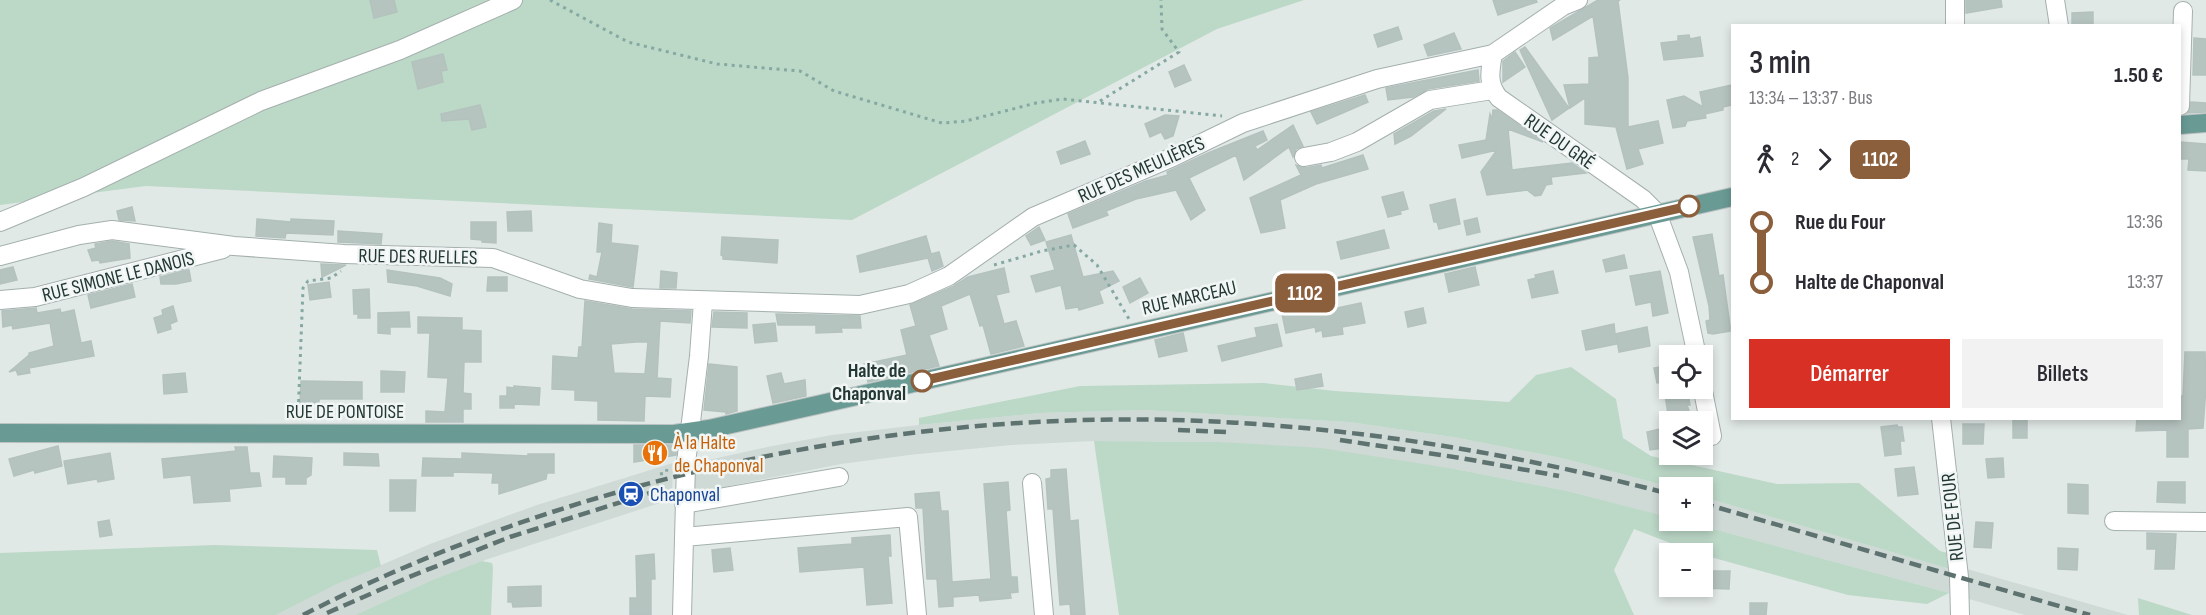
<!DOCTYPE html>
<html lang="fr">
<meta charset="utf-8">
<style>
:root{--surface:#fff;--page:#f2f2f3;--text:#2b2b33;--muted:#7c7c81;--accent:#d93025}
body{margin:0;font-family:"Sofia Sans Condensed",sans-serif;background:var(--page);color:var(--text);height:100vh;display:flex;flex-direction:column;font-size:22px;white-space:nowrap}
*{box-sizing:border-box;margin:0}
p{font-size:20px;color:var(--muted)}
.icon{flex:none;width:33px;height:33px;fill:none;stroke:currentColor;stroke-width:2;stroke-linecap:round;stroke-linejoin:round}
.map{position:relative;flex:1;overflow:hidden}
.drawer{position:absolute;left:1731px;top:24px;width:450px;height:396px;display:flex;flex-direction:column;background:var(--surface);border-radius:0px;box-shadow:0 3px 9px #0003}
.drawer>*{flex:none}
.badge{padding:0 12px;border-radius:9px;font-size:21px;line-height:39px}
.tools{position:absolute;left:1659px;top:345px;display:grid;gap:12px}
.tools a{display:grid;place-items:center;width:54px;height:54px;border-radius:0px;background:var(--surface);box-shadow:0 3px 9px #0003;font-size:30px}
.map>.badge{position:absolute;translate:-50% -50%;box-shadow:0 0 0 3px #fff}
.legs{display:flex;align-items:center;gap:9px;height:66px;padding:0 18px;font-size:20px}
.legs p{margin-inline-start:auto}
.summary{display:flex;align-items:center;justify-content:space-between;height:102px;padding:0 18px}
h1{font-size:33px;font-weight:600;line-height:45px}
.cta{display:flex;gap:12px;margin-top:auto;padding:12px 18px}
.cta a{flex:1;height:69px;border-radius:0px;background:var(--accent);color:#fff;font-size:24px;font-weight:600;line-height:69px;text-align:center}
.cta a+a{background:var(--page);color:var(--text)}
ul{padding:0 18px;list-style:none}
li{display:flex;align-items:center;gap:21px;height:60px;font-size:22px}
li i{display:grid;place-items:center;width:9px;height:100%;margin:0 8px;background:currentColor}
li i::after{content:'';width:15px;height:15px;margin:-8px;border:4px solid;border-radius:50%;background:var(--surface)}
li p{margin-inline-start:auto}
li:first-child i{background:linear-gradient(#0000 50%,currentColor 0)}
li:last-child i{background:linear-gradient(currentColor 50%,#0000 0)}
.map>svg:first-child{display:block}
.built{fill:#cfd9d6}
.green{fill:#bcd8c7}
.building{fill:#b6c4c0;stroke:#b4c2be;stroke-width:1.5;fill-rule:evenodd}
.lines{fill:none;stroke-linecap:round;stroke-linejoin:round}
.minor-casing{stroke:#a4b0ae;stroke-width:20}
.major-casing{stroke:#bdc3c2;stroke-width:20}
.path{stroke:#85a9a2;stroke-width:3;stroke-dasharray:3 4.5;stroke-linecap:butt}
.minor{stroke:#fff;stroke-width:18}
.major{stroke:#6a9a94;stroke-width:18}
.rail{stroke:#5e7370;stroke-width:4.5;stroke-dasharray:12 6;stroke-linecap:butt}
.line-1-casing{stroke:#fff;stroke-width:14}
.line-1{stroke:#8b5e3c;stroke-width:9}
.stop-1-dot{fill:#fff;stroke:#8b5e3c;stroke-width:3}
.labels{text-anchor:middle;stroke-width:5;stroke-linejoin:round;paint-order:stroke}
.street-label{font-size:20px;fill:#233835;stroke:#f1f6f4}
.stop-label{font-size:20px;font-weight:bold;fill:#233835;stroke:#f1f6f4;text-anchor:end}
.food-label{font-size:20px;fill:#c56008;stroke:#f1f6f4;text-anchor:start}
.transit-label{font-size:20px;fill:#164399;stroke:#f1f6f4;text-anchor:start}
</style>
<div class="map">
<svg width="2206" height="615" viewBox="0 0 2206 615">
<rect width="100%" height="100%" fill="#e1e9e7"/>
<path class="built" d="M1143,410L1349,422L1453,437L1566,459L1670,487L1669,517L1567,491L1455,469L1219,442L1094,441L1011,445L909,455L841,464L693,493L695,463L772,446L832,435L919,425L1040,413Z
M673,463L672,499L482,561L432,580L355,615H276L337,584L430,544L537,505Z
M1703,497L1950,569L1949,593L1684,521L1702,520Z
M1967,569L2128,615H2025L1969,599Z"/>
<path class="green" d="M0,0H1304L1217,29L852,220L146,186L0,205Z
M1571,367L1616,399L1623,438L1651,456L1777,484L1859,483L1940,551L1948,553L1950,569L1703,497L1702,488L1670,487L1566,459L1453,437L1349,422L1143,410L1040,413L919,425V418L1080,386L1264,383L1335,391L1509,402L1536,375Z
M1094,441L1219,442L1321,448L1455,469L1567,491L1669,517L1670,520L1684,521L1949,593L1927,604L1848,595L1696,553L1634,529L1614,570L1634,615H1119Z
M214,545L377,550L381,566L337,584L276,615H0V553Z
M482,561L492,563L493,568L491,615H355L432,580Z
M2138,598L2192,615H2139Z"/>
<path class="building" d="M370,0H394L397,12L374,18Z
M1493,0H1536L1537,2L1498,15Z
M1598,0H1620L1618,1L1628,78V127L1658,121L1663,143L1638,149L1643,164L1627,169L1616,127L1585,124V98L1570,108L1564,85L1589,84V58L1599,57L1593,16L1553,40L1550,28Z
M1966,0H2001L2002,7L1966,13Z
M2093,12V26H2072V13Z
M1398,27L1402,39L1378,47L1374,35Z
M1454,33L1461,49L1428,56L1424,45Z
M1689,35L1690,39L1700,37L1703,56L1664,60L1661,43L1678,41V36Z
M2194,38L2206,39V75H2193Z
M1525,47L1569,108L1552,120L1520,50Z
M1515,52L1525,67L1503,82V61Z
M443,54L447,70L441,71L443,82L418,89L412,62Z
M1184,65L1191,80L1175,87L1169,72Z
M1478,70L1479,81L1428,89L1413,97L1388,100L1386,88Z
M1732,85V105L1723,107V110L1705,114L1706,118L1687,121L1685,126L1673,128L1667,100L1684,96L1703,107L1700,92Z
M1365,95L1368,102L1317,124L1311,112Z
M2191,102L2206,103V112L2188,113Z
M480,105L486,127L472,130L469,119L442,121L441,114Z
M1446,109L1411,136L1395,144L1394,134L1434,111Z
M1493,110H1497L1543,142L1508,129L1512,170L1572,163L1586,173L1551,177L1552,184L1546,185L1541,195L1535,196L1527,190L1487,195L1481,172L1497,150L1462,158L1459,145L1486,140L1490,114L1492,119Z
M1165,115L1179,116L1173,136L1165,139L1161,132L1150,137L1145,124Z
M1293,125L1303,146L1296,149L1293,157L1289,147L1244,180L1236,155L1189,178L1205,210L1191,220L1176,190L1136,199L1106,211L1108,215L1073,228L1068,214L1146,181L1168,175L1167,172L1208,153L1263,131L1267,140L1255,146L1257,150Z
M1085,141L1090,154L1061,164L1057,152Z
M2180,142L2206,144V171L2188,170L2189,159H2180Z
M1363,155L1368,169L1316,184L1280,200L1285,228L1261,233L1250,198L1301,175L1296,165L1305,168L1321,165L1322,168Z
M1403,192L1408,209L1400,211L1401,214L1388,217L1382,197Z
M1455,199L1460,224L1439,229L1437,222H1434L1430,205Z
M132,207L135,221L119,220L117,211Z
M531,211L532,231H508L507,212Z
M1477,218L1480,232L1467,235L1464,221Z
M257,219L291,222V219L334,221L333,235L286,233L285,238L256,236Z
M471,222H496V243L482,242V240L471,239Z
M599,223L612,225L611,243L638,246L633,287L589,279L590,275L597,277L602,252H597Z
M1039,227L1045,240L1031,245L1026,236Z
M1384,230L1389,248L1341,259L1337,242Z
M338,231L382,234L381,244L338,242Z
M1712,234L1719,276L1723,275L1730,326V331L1713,334L1708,333L1706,321L1710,320L1709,306L1693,237Z
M1071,235L1083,277L1113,271L1119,281L1099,291L1103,303L1079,310L1078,307L1066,309L1061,285L1036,292L1031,276L1055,270L1046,242Z
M926,236L931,254L939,252L943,266L932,271L928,258L860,272L857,256Z
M722,237L778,240L777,263L723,259V256L721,255Z
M112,241L129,244L130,258L100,263L99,260L92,261L88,250L96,248L95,244Z
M1624,255L1627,268L1606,272L1603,260Z
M321,264L343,265H346L322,277Z
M13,267L17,280L0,284V270Z
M1475,267L1479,285L1449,292L1445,274Z
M1004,268L1009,292L996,295L1004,324L1016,321L1024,346L991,354L983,325L980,326L970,294L941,306L947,329L929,335L939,366L868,382L864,364L907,355L901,330L916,326L910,305L954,286L968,277Z
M186,270H189L191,281L176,284H161L160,277Z
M387,270L440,278L452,284L450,296L417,286L388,282Z
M661,271L677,273L676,288H660Z
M1553,271L1558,293L1532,298L1528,280L1536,278L1535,275Z
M1660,271L1668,313L1653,316L1651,302L1636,305L1630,276Z
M488,277H507V291H487Z
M1140,278L1148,293L1130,303L1123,287Z
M329,282L331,297L310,300L308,285Z
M132,284L135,297L91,308L88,295Z
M369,289L370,318H358V314H354L353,290Z
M585,301L632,309L691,311L690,323L660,321L657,378L671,379L670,397L645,396L644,421L598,420V401L575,400V390L552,389L553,356L578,358L579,347H582ZM636,342H648L645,374L614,373L611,344Z
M1361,303L1365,323L1342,327L1343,334L1323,337L1322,330L1316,332L1315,327L1286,333L1282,314L1299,310L1300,316Z
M173,306L177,321L170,324L171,329L158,333L154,318L163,315L162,310Z
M36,308L37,313L60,309L61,313L74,310L81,343L91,341L94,356L29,368L30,373L18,375L16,370L9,372L29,355V353L54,346L50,323L13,329L12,325L3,327L2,311Z
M1423,308L1426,323L1408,327L1405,312Z
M409,312L410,327H390V334L378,333V313Z
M714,312L747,313V328L712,327Z
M776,314L860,316L861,328H841L842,332L816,333V325H778Z
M418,317L462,318V330L481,331V362H464L463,393L471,394V409H463V422H426V411L445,412L448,378L428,377L430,333H418Z
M775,323L777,341L755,343L753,325Z
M1277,324L1282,346L1222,361L1218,346L1257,337L1255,328Z
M1614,324L1615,334L1647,327L1650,346L1619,352L1616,334L1617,344L1586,350L1582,331Z
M1183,333L1187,351L1159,357L1155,340Z
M2185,352H2205L2206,387L2203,428L2188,429V457H2167V430L2136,431L2137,418H2180V396H2183Z
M709,364L737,367V411L726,414V412L704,410Z
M1670,365V381L1657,383L1654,368Z
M381,371L405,372L404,392H381Z
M185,373L187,392L164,394L163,375Z
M781,373L784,384L805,380L806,396L773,403L767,376Z
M1321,374L1323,386L1297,390L1295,379Z
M301,381L362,382V399H319V403H300Z
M514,386L540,388L539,405L514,404V408H500V396H507V387L514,388Z
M1664,388H1687L1690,405H1687L1689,411L1668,414Z
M2013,418H2027V438H2013Z
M1963,424H1984L1983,444H1963Z
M1897,425L1898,427H1902L1904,441H1900L1901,454L1885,456L1881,427Z
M1660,429L1663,448L1650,450L1647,432Z
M634,445H677L676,455L634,462Z
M58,446L62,466L35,473L34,470L14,476L9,459Z
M235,447H247L250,473H259L261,486L229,489L230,501L194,503L191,475L164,478L162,459L236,451Z
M110,453L114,479L98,482L97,479L68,484L64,461Z
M344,453L378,454L379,466L344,465Z
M462,453L528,456V454H554V473H547L546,479L499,494V483H492L493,473L453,472V476H422L423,458L462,459Z
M274,456L312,458L311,475L306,478V484H286V477H273Z
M2003,458L2004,477L1988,478L1986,459Z
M1914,467L1918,494L1898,496L1895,469Z
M1066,469L1070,521L1078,520L1085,615H1071L1070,604L1060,605L1053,509H1048L1046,479L1051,478V470Z
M390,480H416L415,511H390Z
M1008,482L1010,510L1006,511L1011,577H1017L1018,592L1010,593L1011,598L980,601L979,595L953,597V606L939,607L937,579H927L923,508H916L915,494L939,492L941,511H948L952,582L991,579L984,484Z
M2158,482H2185V503L2157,502Z
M2068,484L2088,485V514L2068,513Z
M109,520L112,535L100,537L98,522Z
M1976,522L1993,523L1991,548L1974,547Z
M2147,533L2176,534L2174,569H2155L2156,549H2147Z
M890,535L891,556H888L892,603L867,605L864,567L800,572L798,548L852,544V538Z
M730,548L733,570L714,572L712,550Z
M2058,548L2078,549L2077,570L2058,569Z
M654,554L655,579H651V615H630V598H637L636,556Z
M1702,571H1730L1729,589L1702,588Z
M541,586V606L513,607L512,602H508V587Z
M1750,603H1767L1766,615H1750Z"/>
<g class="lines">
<g class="minor-casing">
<path id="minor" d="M1955,0V26
M2055,0L2059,26
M1493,54C1490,71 1487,84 1499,98L1643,199L1657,213L1679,272L1697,356
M2180,106L2183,11
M1304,157L1331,152L1357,142L1430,100L1492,90
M0,222L84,187L261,101L400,50L513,0
M0,256L79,235L112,230L234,246L344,254L493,258L580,289L632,298L860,305L909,294L949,276L1033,217L1173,157L1243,123L1377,79L1493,54L1563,6L1578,0
M0,300L35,297L223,249
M1702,386L1712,436
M1941,418L1959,577L1960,615
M1032,483L1044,615
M684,504L839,477
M2114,521L2206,522
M684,537L908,517L917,615
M682,615L686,463L699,356L703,302"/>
</g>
<g class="major-casing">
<path id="major" d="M2180,125L2206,123
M0,433L674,434L709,429L817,405L1732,197"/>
</g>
<path class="path" d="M550,0L628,42L717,64L800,71L834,91L942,123L966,121L1036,103L1063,99L1222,116
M1100,101L1179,52L1162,29L1161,0
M994,265L1042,251L1074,245L1097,265L1129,319
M298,417L303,288L308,281L331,278L341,271
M660,474L666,473L667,469"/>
<use href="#minor" class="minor"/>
<use href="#major" class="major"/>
<path class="rail" d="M1178,430L1229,432
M1340,440L1461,458L1559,476
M1702,503L2090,615
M327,613L409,577L510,537L650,493
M303,615C572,477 902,408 1204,421C1361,428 1517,454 1670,494"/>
</g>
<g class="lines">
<g class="line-1-casing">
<path id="line-1" d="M922,381L1689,206"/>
</g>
<use href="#line-1" class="line-1"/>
</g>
<defs>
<g id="restaurant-disc" transform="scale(1.35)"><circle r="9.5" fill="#e8710a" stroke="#f1f6f4"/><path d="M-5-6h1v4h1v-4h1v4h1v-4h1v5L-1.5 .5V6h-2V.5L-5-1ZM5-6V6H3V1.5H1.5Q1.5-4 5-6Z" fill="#fff"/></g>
<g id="station-disc" transform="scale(1.35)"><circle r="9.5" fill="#1a4fb4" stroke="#f1f6f4"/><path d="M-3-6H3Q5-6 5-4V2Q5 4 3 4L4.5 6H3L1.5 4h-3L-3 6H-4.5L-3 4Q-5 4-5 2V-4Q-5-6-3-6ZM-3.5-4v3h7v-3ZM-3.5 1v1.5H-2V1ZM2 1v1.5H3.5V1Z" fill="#fff"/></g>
</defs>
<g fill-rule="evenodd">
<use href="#restaurant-disc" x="655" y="453"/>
<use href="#station-disc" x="631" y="494"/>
</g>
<g class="stop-1-dot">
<circle cx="1689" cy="206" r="10"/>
<circle cx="922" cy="381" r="10"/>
</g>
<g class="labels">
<g class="street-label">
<text transform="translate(1560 141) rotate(35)" y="7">RUE DU GRÉ</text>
<text transform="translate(1141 169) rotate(-24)" y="7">RUE DES MEULIÈRES</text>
<text transform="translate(418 256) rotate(1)" y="7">RUE DES RUELLES</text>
<text transform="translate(118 276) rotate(-14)" y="7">RUE SIMONE LE DANOIS</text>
<text transform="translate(1189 297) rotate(-13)" y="7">RUE MARCEAU</text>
<text x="345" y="418">RUE DE PONTOISE</text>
<text transform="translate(1952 517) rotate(-96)" y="7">RUE DE FOUR</text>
</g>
<g class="stop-label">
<text x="906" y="377">Halte de<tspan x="906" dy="23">Chaponval</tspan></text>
</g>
<g class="food-label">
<text x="674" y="449">À la Halte<tspan x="674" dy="23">de Chaponval</tspan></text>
</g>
<g class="transit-label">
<text x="650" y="501">Chaponval</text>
</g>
</g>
</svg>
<div class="tools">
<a><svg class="icon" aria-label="locate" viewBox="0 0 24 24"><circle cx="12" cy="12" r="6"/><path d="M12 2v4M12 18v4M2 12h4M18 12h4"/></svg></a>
<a><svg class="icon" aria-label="layers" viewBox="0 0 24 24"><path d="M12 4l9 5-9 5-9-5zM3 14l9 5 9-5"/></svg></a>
<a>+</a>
<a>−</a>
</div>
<b class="badge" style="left:1305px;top:293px;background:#8b5e3c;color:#fff">1102</b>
<section class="drawer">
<div class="summary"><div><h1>3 min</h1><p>13:34 – 13:37 · Bus</p></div><b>1.50 €</b></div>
<div class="legs"><svg class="icon" aria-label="walk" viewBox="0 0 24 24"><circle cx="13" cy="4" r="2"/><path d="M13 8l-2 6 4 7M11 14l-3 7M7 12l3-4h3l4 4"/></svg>2<svg class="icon" aria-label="forward" viewBox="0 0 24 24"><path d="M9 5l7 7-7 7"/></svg><b class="badge" style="background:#8b5e3c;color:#fff">1102</b></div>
<ul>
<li><i style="color:#8b5e3c"></i><b>Rue du Four</b><p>13:36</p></li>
<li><i style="color:#8b5e3c"></i><b>Halte de Chaponval</b><p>13:37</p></li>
</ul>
<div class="cta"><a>Démarrer</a><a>Billets</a></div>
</section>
</div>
